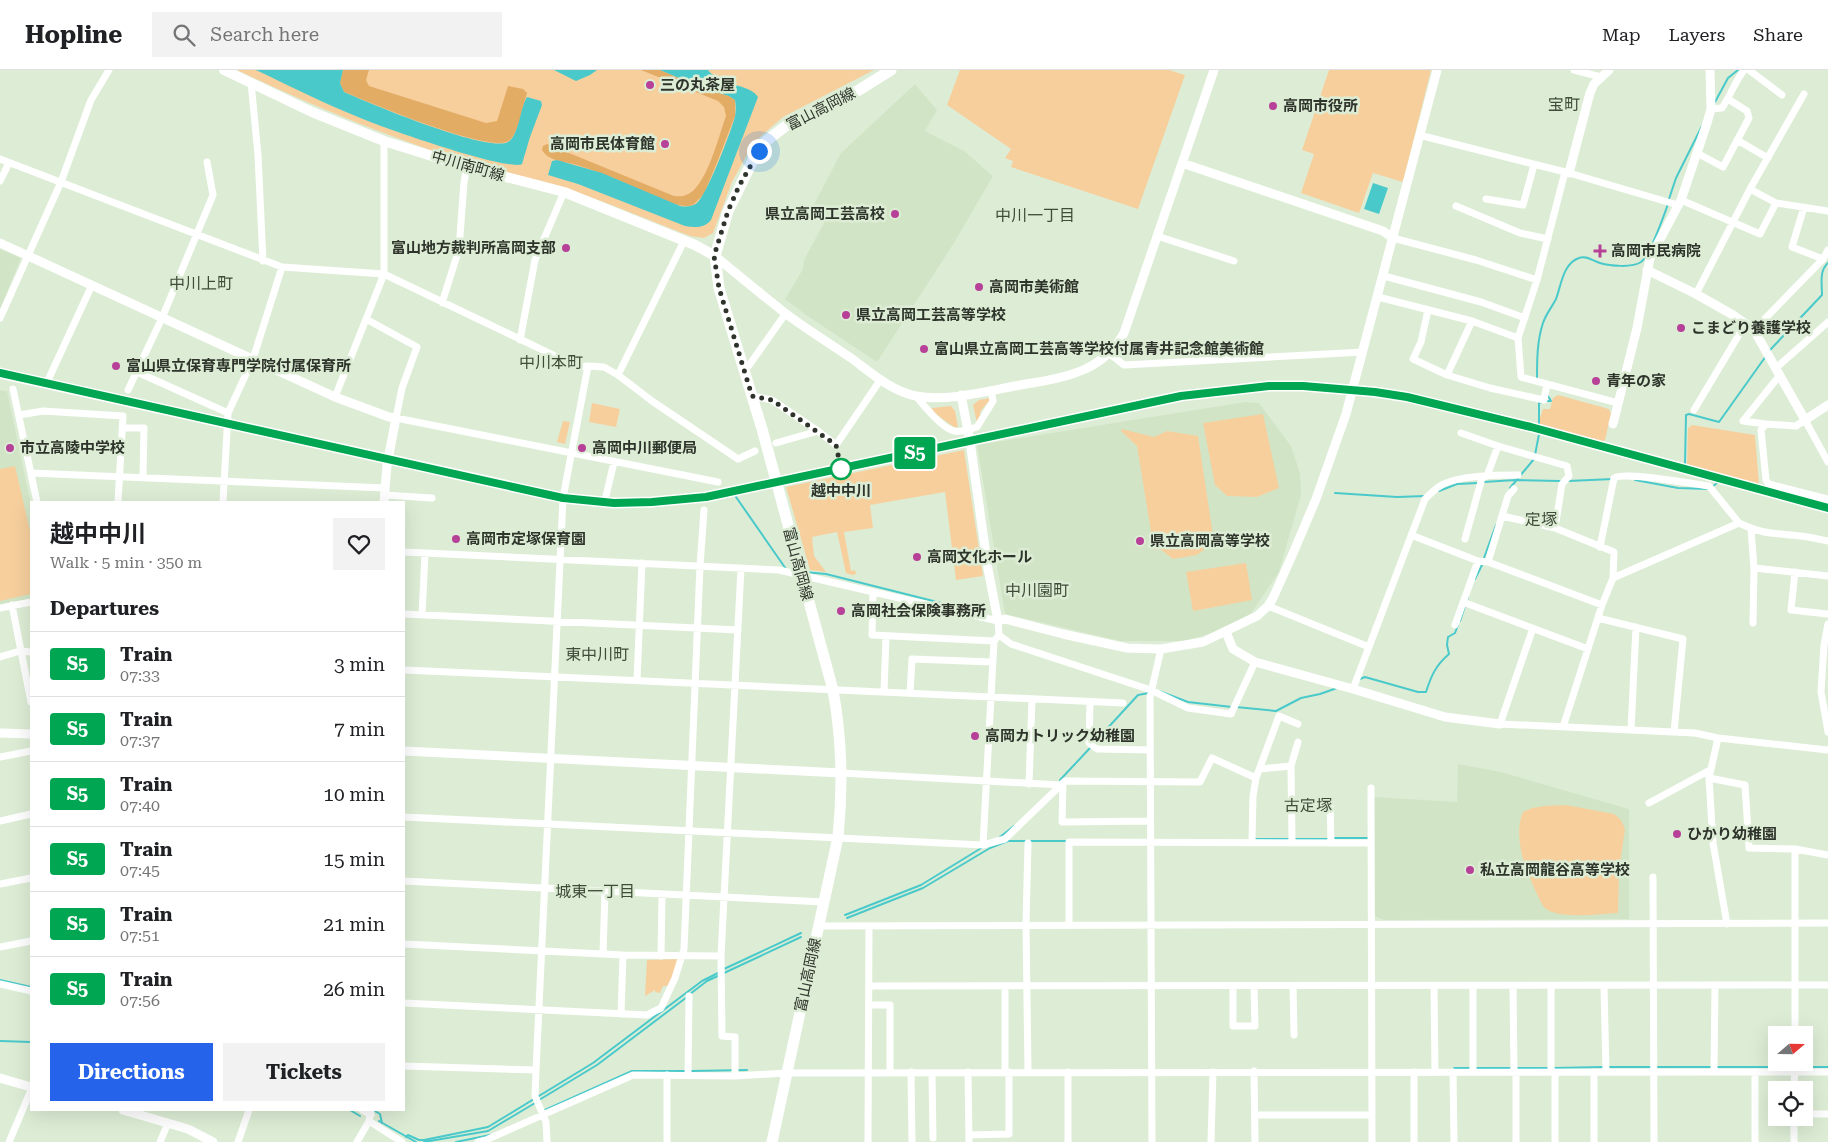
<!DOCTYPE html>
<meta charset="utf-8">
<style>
:root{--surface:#fff;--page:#f2f2f2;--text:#202124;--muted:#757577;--line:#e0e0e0;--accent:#2563eb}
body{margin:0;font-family:"Roboto Serif","Noto Sans JP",serif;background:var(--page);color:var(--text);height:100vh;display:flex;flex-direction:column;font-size:19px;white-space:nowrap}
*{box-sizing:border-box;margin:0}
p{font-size:16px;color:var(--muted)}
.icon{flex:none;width:28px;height:28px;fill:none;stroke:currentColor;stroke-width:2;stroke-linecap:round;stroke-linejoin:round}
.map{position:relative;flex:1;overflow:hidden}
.panel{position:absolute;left:30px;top:431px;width:375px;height:610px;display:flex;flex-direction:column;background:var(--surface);border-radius:0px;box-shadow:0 5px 20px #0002}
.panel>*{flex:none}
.badge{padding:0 10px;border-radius:4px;font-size:18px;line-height:32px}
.needle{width:32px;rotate:70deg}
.fabs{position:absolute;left:1768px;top:956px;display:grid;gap:10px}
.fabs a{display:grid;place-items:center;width:45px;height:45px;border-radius:0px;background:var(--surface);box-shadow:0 5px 20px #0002;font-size:25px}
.you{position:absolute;width:25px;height:25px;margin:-12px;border:4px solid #fff;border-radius:50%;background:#1a73e8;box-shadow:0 0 0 8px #1a73e833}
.map>.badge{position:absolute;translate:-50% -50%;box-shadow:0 0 0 2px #fff}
h2{padding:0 20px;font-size:19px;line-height:45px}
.round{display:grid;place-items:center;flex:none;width:52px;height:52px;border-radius:0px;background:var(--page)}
.headline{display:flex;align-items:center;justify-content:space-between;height:85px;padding:0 20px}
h1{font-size:24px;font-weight:700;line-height:38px}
.action{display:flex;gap:10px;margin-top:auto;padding:10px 20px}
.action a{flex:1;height:58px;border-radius:0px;background:var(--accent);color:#fff;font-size:20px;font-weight:700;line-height:58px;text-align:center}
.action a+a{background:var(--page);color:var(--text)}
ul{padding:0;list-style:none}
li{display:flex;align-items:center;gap:15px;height:65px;padding:0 20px;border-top:1px solid var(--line)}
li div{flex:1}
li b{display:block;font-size:19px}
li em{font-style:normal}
li .badge{min-width:55px;font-weight:700;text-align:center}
header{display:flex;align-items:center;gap:30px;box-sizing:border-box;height:70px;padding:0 25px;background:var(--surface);border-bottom:1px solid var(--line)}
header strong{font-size:24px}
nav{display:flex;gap:28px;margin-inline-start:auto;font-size:18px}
.search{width:350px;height:45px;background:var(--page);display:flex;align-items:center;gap:12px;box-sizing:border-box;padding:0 18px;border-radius:0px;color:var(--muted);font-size:19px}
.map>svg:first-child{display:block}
.built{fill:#d1e5c6}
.green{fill:#f7cf9d}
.forest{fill:#e3ac65}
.water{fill:#4ac9cb}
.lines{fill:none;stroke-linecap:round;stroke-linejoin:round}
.stream{stroke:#4ac9cb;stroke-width:2}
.minor{stroke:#fff;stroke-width:7}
.tertiary{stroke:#fff;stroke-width:9}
.secondary{stroke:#fff;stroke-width:10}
.primary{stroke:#fff;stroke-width:11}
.rail{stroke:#495146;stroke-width:2;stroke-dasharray:8 4;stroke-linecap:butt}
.line-casing{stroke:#fff;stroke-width:11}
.line{stroke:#00a651;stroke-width:8}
.walk{stroke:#2e342b;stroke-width:5;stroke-dasharray:0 9}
.poi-dot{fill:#b74198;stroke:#ddedd5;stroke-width:2}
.stop-dot{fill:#fff;stroke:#00a651;stroke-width:2.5}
.labels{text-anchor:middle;stroke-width:5;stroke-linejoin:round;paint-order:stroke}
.poi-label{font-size:15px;font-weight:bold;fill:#2e342b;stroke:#ddedd5;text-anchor:start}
.street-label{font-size:15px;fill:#2e342b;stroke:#ddedd5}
.stop-label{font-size:15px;font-weight:bold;fill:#2e342b;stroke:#ddedd5}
.neighbourhood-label{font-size:16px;fill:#3f4c38;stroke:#ddedd5}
</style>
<header>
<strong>Hopline</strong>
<div class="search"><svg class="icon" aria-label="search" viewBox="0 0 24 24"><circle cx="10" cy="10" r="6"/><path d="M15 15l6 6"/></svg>Search here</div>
<nav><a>Map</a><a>Layers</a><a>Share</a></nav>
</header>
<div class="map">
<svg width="1828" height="1072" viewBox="0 0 1828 1072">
<rect width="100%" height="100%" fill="#ddedd5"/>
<path class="built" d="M915,14L937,40L925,61L964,81L993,106L954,173L877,292L806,245L785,229L803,199L804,190L824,153L813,136L841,83Z
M0,179L21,188L0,239Z
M0,320L7,321L31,435V530L0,537Z
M1245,332L1259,333L1291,376L1300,403L1301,425L1279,502L1248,548L1220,561L1183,571H1120L1005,544L977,375Z
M1458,694L1501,702L1629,739V849L1384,850L1374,846V727L1457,732Z"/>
<path class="green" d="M237,0H874L783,47L760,67L749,81L732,112L713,163L704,168L690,166C651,151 611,134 571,120C537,108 502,103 468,93C389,67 312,36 237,0Z
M960,0H1169L1185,5L1138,139L1011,97L1013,91L1005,88L1011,79L947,35Z
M1329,0H1431L1403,112L1373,103L1359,143L1301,123L1314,84L1302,80Z
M1558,325L1609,339L1611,344L1605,370L1602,372L1536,360L1543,339H1550L1553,328Z
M991,328V332L987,333L980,342L981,346L977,353L973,335L979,330Z
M592,333L620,339L616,357L589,352Z
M951,336L955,341L958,357H954L933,342L932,338Z
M1263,344L1279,418L1257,427L1227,426L1215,415L1203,353Z
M563,351L570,352L565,374L557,372Z
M1692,355L1755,365L1759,414L1758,417L1687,399L1688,358Z
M1122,359L1154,367L1167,361L1198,366L1214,472L1197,485L1173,489L1160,479L1154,480L1137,376L1121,361Z
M964,380L983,506L956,510L945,422L870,435L873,458L844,462L851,501L855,500L856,504L852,505L846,503L837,462L812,467L814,486L826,502L810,500L786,417Z
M15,396L31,465V524L0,531V399Z
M1246,493L1252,530L1193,541L1186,502Z
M1566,735L1614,744L1621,750L1625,759L1619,800L1618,843C1601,844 1568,848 1552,842C1551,842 1546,839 1545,838C1539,832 1524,794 1522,785C1519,771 1517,755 1523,742L1532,738L1545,736Z
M683,889L675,916H663L660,923L655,922V920L645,926L647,890Z"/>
<path class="forest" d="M343,0H369L366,10L369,16L486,53L497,51L508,16L523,19L527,23C523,35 519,62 510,70C494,86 367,31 344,22L340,13Z
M641,0H660L705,19L729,26L735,30V46L718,90L704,124L693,135C675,141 632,115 613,108C601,103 589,99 577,95C565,91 549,92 542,80L543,76L547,74L674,126C678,126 682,127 686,125C706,119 719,65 726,46L724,37L718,31Z"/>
<path class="water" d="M256,0H343L340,13L344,22C369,33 487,83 508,72C519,66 520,38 527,27L541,31L542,35L530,67L522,94C509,102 378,56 358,47C323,33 290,16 256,0Z
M554,0H597L590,5L576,11Z
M660,0H708C721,17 749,13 758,27L711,150C705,158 695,158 685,156L578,114L548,105L552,91L557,90L602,103L680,136C686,137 693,137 698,132C707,124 732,60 735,46C736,41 736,35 735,30L729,26L705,19Z
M1373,113L1388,118L1379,144L1364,139Z"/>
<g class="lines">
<path class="stream" d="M1715,32L1728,8L1738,0
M1669,129L1676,108L1702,56
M1770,280L1822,225C1822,214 1819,201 1828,193
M1537,309C1537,290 1537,271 1543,253C1546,244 1552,237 1556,229C1561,216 1563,193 1579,188C1586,185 1593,191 1600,193C1610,196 1632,198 1641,192C1650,186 1664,145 1668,134
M1547,331H1551L1548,326
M1535,385L1539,364V333L1542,332
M1685,394L1686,345L1689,344L1719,352L1766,286
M1635,410L1678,418L1709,419
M1568,411L1613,409
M1483,412L1516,410L1560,411
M1713,416L1727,406
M1510,418L1534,389
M1439,421L1457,414L1478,413
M1335,423L1397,427L1425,426
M736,427L786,499
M1484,488L1496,455
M805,502L826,504L981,543
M1475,509L1483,493
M1460,551L1468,527
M1360,609L1365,607L1418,622H1426C1431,606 1436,595 1449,584L1447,575L1448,567L1455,563L1458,555
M1159,621L1188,632L1232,637
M1236,637L1276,641L1301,628L1320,624L1337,618
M1093,674L1138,625L1149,623
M1060,710L1090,678
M1000,767L1014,756
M1334,768H1367
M1254,769H1289
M1294,769H1329
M845,845L921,815L983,777
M847,848L923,818L990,778L1008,771H1066
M724,899L801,863
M724,903L801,867
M0,910L31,917
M690,924L707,911L720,905
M0,971L31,972
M1608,997H1651
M1656,997H1711
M1716,997H1828
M1454,998H1471
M1476,998H1511
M1516,998H1549
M1553,998L1604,997
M691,1001L747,1000
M539,1030L597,995L687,927
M350,1040L360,1046
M373,1040L380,1044L382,1053
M545,1040L632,1001H686
M379,1051L416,1072
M406,1067L408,1065L419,1070H424L488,1057L593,993L702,911L718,903
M424,1072L488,1061L535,1033
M456,1072L490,1065"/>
<path class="minor" d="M1574,0L1601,7
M1749,0L1782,25
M251,12L258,85L263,191
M1711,39L1722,38C1731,25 1734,13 1744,0
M1419,65L1569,103L1678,135
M1737,70L1768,88
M1697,83L1723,97L1749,48L1747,41L1728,29
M0,89L282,197L384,204L578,297L588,296L604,297L618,305L652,331L738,389L755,381
M0,111L9,93
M1750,119L1776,133L1828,141
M1486,129L1523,135L1534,95
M1681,130L1760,164L1776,133
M1456,136L1520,163L1548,169
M1804,137L1792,177L1823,189
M1157,166L1234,191
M1393,168L1476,190L1537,210
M1384,206L1481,232L1525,248
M1696,224L1750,119L1804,24
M1378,227L1472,251L1518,268L1537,210L1565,102
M442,233L459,179L464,112L467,97
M1428,240L1421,272L1413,289L1447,305L1490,318L1544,330L1547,314
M0,248L61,112L91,30L109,0
M366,249L417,277L402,318L396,348L718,412
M1754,260L1823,189L1828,180
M1518,268L1521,307L1618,333
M520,270L535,190L564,122
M1110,284L1124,295L1363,282
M1776,298L1828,252
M745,301L786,243
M137,302L228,343
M618,305L684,171
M1447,305L1472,251
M49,308L92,215
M13,319L37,432
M128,320L162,248L213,125L207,92
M752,326L772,330L818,361
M916,326C923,335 943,359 954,361C961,363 970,359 977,357L993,331L991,320
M335,327L384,204V71
M1694,340L1746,253
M19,345L43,341L123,346L118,432
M1766,354L1743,351L1780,305
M123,358H144L143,407
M1461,363L1498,376L1567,396L1569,406L1562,414L1555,458
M776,373L818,361L836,375L881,309
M1828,392L1805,350L1796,356L1766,354L1761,360L1766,410L1769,414L1828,429
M31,403L385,418
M385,425L432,428
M606,426L614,392
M223,432L228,343L253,289L282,197
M1502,446L1555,458L1614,482L1613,508
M1751,459L1754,498L1828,506
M1411,465L1478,491L1488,492L1602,535
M1465,469L1482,408L1487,406L1498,376
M1600,477L1614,408C1624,401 1693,414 1709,416L1739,453
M404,482L779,500L998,551L999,565L1011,574L1151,620L1188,638L1231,644L1255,592
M1488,492L1508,426L1514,419
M1795,502L1791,540L1828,544
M873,522L872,565L994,571
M1463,532L1588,579
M12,535L31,632
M1268,536L1369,577
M0,538L31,532
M404,544L738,560
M422,545L425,483
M1598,548L1683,569L1674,662
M1753,553L1754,498
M1828,554L1824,575L1821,622L1828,662
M1455,555L1478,491
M1533,558L1500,654L1695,663L1718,668L1828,680
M0,587L20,581L31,582
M404,600L1123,633
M637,610L642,493
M1353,619L1425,429C1430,424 1435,419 1440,416C1457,405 1498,405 1518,405
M884,622L886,566
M910,623L912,589L992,592
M1090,632L1089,673L1097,679L1150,680
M1563,657L1602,535L1613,508L1739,453C1764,465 1775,463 1801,466C1810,467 1819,469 1828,471
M1631,660L1636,557
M1718,668L1709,708L1713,773L1727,854
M0,687L31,681
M1260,699L1291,696
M841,703L1061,715
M1709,708L1745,715L1749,778L1795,779L1828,785
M1063,713L1062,752L1150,751
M1029,714L1032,629
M1371,718L1372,1072
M1330,732L1331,772
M1649,733L1710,700
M404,747L983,775L1005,769L1065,711L1200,712L1212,688L1256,708
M0,751L31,744
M1252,771L1253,726L1256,708L1279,646L1298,654
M1292,772L1291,696L1298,672
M1028,773L1026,854L1028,1002
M983,775L994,571L999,565
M1653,807L1654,1072
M404,811L824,832
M0,814L31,808
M1069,854V772L1371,773
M819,856L1828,853
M404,874L623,885L721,886
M0,877L31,871
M603,883L605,821
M661,886L662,824
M0,914L31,921
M869,916L1828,915
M1005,916V1002
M1293,916L1294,965
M1434,916L1435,1002
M1513,916L1514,1002
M1551,916V1002
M1604,916L1606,1002
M1233,917V956H1255L1254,917
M404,933L647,945L661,938L675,908L684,879L700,496L704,440
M869,935H890V1003
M621,944L623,885
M1795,965V779
M404,996L536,1000
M1254,1001L1255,1072
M911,1002L912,1072
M968,1002L969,1072
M1453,1002L1454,1072
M1473,1002V916
M1516,1002V1072
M1555,1002V1072
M1594,1002V1072
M1714,1002L1715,915
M932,1003L933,1068
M667,1005V1072
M688,1005L689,926
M735,1006V967L722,966L721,886L741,498
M1794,1020L1795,992
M362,1040L371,1045
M1804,1044H1828
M1255,1045H1372
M1794,1048V1072
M369,1051L402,1072
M969,1065L1009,1064V1002
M9,1072L31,1020
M160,1072L168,1053
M238,1072L249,1040
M357,1072L369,1051L371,1040
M478,1072L486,1070L633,1005L735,1006L787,1003L1828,1002
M547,1072L546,1052L535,1026L536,1000L563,428L588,296
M868,1072L869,856
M1068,1072V1002
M1152,1072L1150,627L1161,579
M1211,1072L1213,1002
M1414,1072V1002
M1755,1072V1002"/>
<path class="tertiary" d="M1182,93L1383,161L1393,168
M1569,103L1590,23L1594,14L1609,0
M0,173L335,327L389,347L396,348L387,395L384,432
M715,186C738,205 761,224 785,243C806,259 829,273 851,288C870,302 891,321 916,326C949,333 998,318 1032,313C1070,307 1104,299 1124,263L1214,0
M1647,200L1696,224L1733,245L1754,260L1805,350L1828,335
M961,325L970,371L988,499L998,551L1005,549L1063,564L1127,578L1161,579L1203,572L1257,546L1268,536L1273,528L1294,481L1316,429L1346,344L1437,0
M1613,354L1637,258L1650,188L1681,130L1707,53L1711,39L1710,0
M1226,562L1233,579L1255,592L1353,619L1445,647L1500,654
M0,663L31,664
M404,681L841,703
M0,1008L31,1017
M123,1040L188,1059L213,1072"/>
<path class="secondary" d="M224,0L312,42L384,71L464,96L564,122L695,175L715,186"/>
<path class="primary" d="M772,1072L838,767C843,718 842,669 833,620L762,359L719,218L715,186L728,141L753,90L765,72L787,55L859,20L891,0"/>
<path class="rail" d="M0,303L563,428L614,433L652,432L706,427L1181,326L1269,316H1303L1375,321L1407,327L1531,357L1828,438"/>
</g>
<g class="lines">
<g class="line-casing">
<path id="line" d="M0,303L563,428L614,433L652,432L706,427L1181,326L1269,316H1303L1375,322L1407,327L1531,357L1828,438"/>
</g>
<use href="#line" class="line"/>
<path class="walk" d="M759,81L739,116L728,141L714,186L719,218L752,326L772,330L836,375L841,399"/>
</g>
<g class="poi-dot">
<circle cx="650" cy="15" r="5"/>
<circle cx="1273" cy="36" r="5"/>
<circle cx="665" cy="74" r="5"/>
<circle cx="895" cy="144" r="5"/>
<circle cx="566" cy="178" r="5"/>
<path d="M1597.5 173.5h5v5h5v5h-5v5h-5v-5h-5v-5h5z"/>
<circle cx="979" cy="217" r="5"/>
<circle cx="846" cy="245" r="5"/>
<circle cx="1681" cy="258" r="5"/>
<circle cx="924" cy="279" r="5"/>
<circle cx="116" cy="296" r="5"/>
<circle cx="1596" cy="311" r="5"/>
<circle cx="10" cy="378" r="5"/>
<circle cx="582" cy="378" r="5"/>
<circle cx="456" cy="469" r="5"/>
<circle cx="1140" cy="471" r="5"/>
<circle cx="917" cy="487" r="5"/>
<circle cx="841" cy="541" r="5"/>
<circle cx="975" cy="666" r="5"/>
<circle cx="1677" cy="764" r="5"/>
<circle cx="1470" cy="800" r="5"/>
</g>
<circle class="stop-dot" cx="841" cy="399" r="10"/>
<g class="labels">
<g class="poi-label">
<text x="660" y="20">三の丸茶屋</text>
<text x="1283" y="41">高岡市役所</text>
<text x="655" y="79" text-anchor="end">高岡市民体育館</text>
<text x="885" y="149" text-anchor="end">県立高岡工芸高校</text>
<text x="556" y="183" text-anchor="end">富山地方裁判所高岡支部</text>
<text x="1611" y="186">高岡市民病院</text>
<text x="989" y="222">高岡市美術館</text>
<text x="856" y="250">県立高岡工芸高等学校</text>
<text x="1691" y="263">こまどり養護学校</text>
<text x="934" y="284">富山県立高岡工芸高等学校付属青井記念館美術館</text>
<text x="126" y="301">富山県立保育専門学院付属保育所</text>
<text x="1606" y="316">青年の家</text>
<text x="20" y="383">市立高陵中学校</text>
<text x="592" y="383">高岡中川郵便局</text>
<text x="466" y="474">高岡市定塚保育園</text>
<text x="1150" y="476">県立高岡高等学校</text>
<text x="927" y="492">高岡文化ホール</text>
<text x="851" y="546">高岡社会保険事務所</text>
<text x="985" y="671">高岡カトリック幼稚園</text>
<text x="1687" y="769">ひかり幼稚園</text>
<text x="1480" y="805">私立高岡龍谷高等学校</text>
</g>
<g class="street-label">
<text transform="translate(821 39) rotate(-27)" y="5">富山高岡線</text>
<text transform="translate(468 96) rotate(16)" y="5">中川南町線</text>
<text transform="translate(798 494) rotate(75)" y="5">富山高岡線</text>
<text transform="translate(808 905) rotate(-78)" y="5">富山高岡線</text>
</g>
<g class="stop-label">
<text x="841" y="426">越中中川</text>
</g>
<g class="neighbourhood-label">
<text x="1564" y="40">宝町</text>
<text x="1035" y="151">中川一丁目</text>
<text x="201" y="219">中川上町</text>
<text x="551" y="298">中川本町</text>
<text x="1541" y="455">定塚</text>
<text x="1037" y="526">中川園町</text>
<text x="597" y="590">東中川町</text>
<text x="1308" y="741">古定塚</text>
<text x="595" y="827">城東一丁目</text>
</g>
</g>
</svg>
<div class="fabs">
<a><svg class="needle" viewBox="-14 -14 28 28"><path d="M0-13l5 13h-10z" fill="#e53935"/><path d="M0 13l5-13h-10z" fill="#757577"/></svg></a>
<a><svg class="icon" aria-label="locate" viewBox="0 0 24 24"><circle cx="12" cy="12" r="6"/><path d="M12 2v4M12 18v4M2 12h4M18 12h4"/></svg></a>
</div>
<div class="you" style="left:759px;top:81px"></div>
<b class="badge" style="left:915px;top:383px;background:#00a651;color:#fff">S5</b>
<section class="panel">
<div class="headline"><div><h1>越中中川</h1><p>Walk · 5 min · 350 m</p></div><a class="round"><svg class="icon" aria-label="heart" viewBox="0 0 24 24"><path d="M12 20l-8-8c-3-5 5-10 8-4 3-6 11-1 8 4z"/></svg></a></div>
<h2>Departures</h2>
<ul>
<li><span class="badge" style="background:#00a651;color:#fff">S5</span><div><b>Train</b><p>07:33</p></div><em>3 min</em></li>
<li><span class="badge" style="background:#00a651;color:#fff">S5</span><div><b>Train</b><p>07:37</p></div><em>7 min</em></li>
<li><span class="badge" style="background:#00a651;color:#fff">S5</span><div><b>Train</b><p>07:40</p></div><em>10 min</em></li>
<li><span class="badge" style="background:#00a651;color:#fff">S5</span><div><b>Train</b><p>07:45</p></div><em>15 min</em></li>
<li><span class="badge" style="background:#00a651;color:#fff">S5</span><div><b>Train</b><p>07:51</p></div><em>21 min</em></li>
<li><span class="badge" style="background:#00a651;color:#fff">S5</span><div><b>Train</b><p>07:56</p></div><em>26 min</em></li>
</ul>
<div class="action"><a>Directions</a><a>Tickets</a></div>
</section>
</div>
